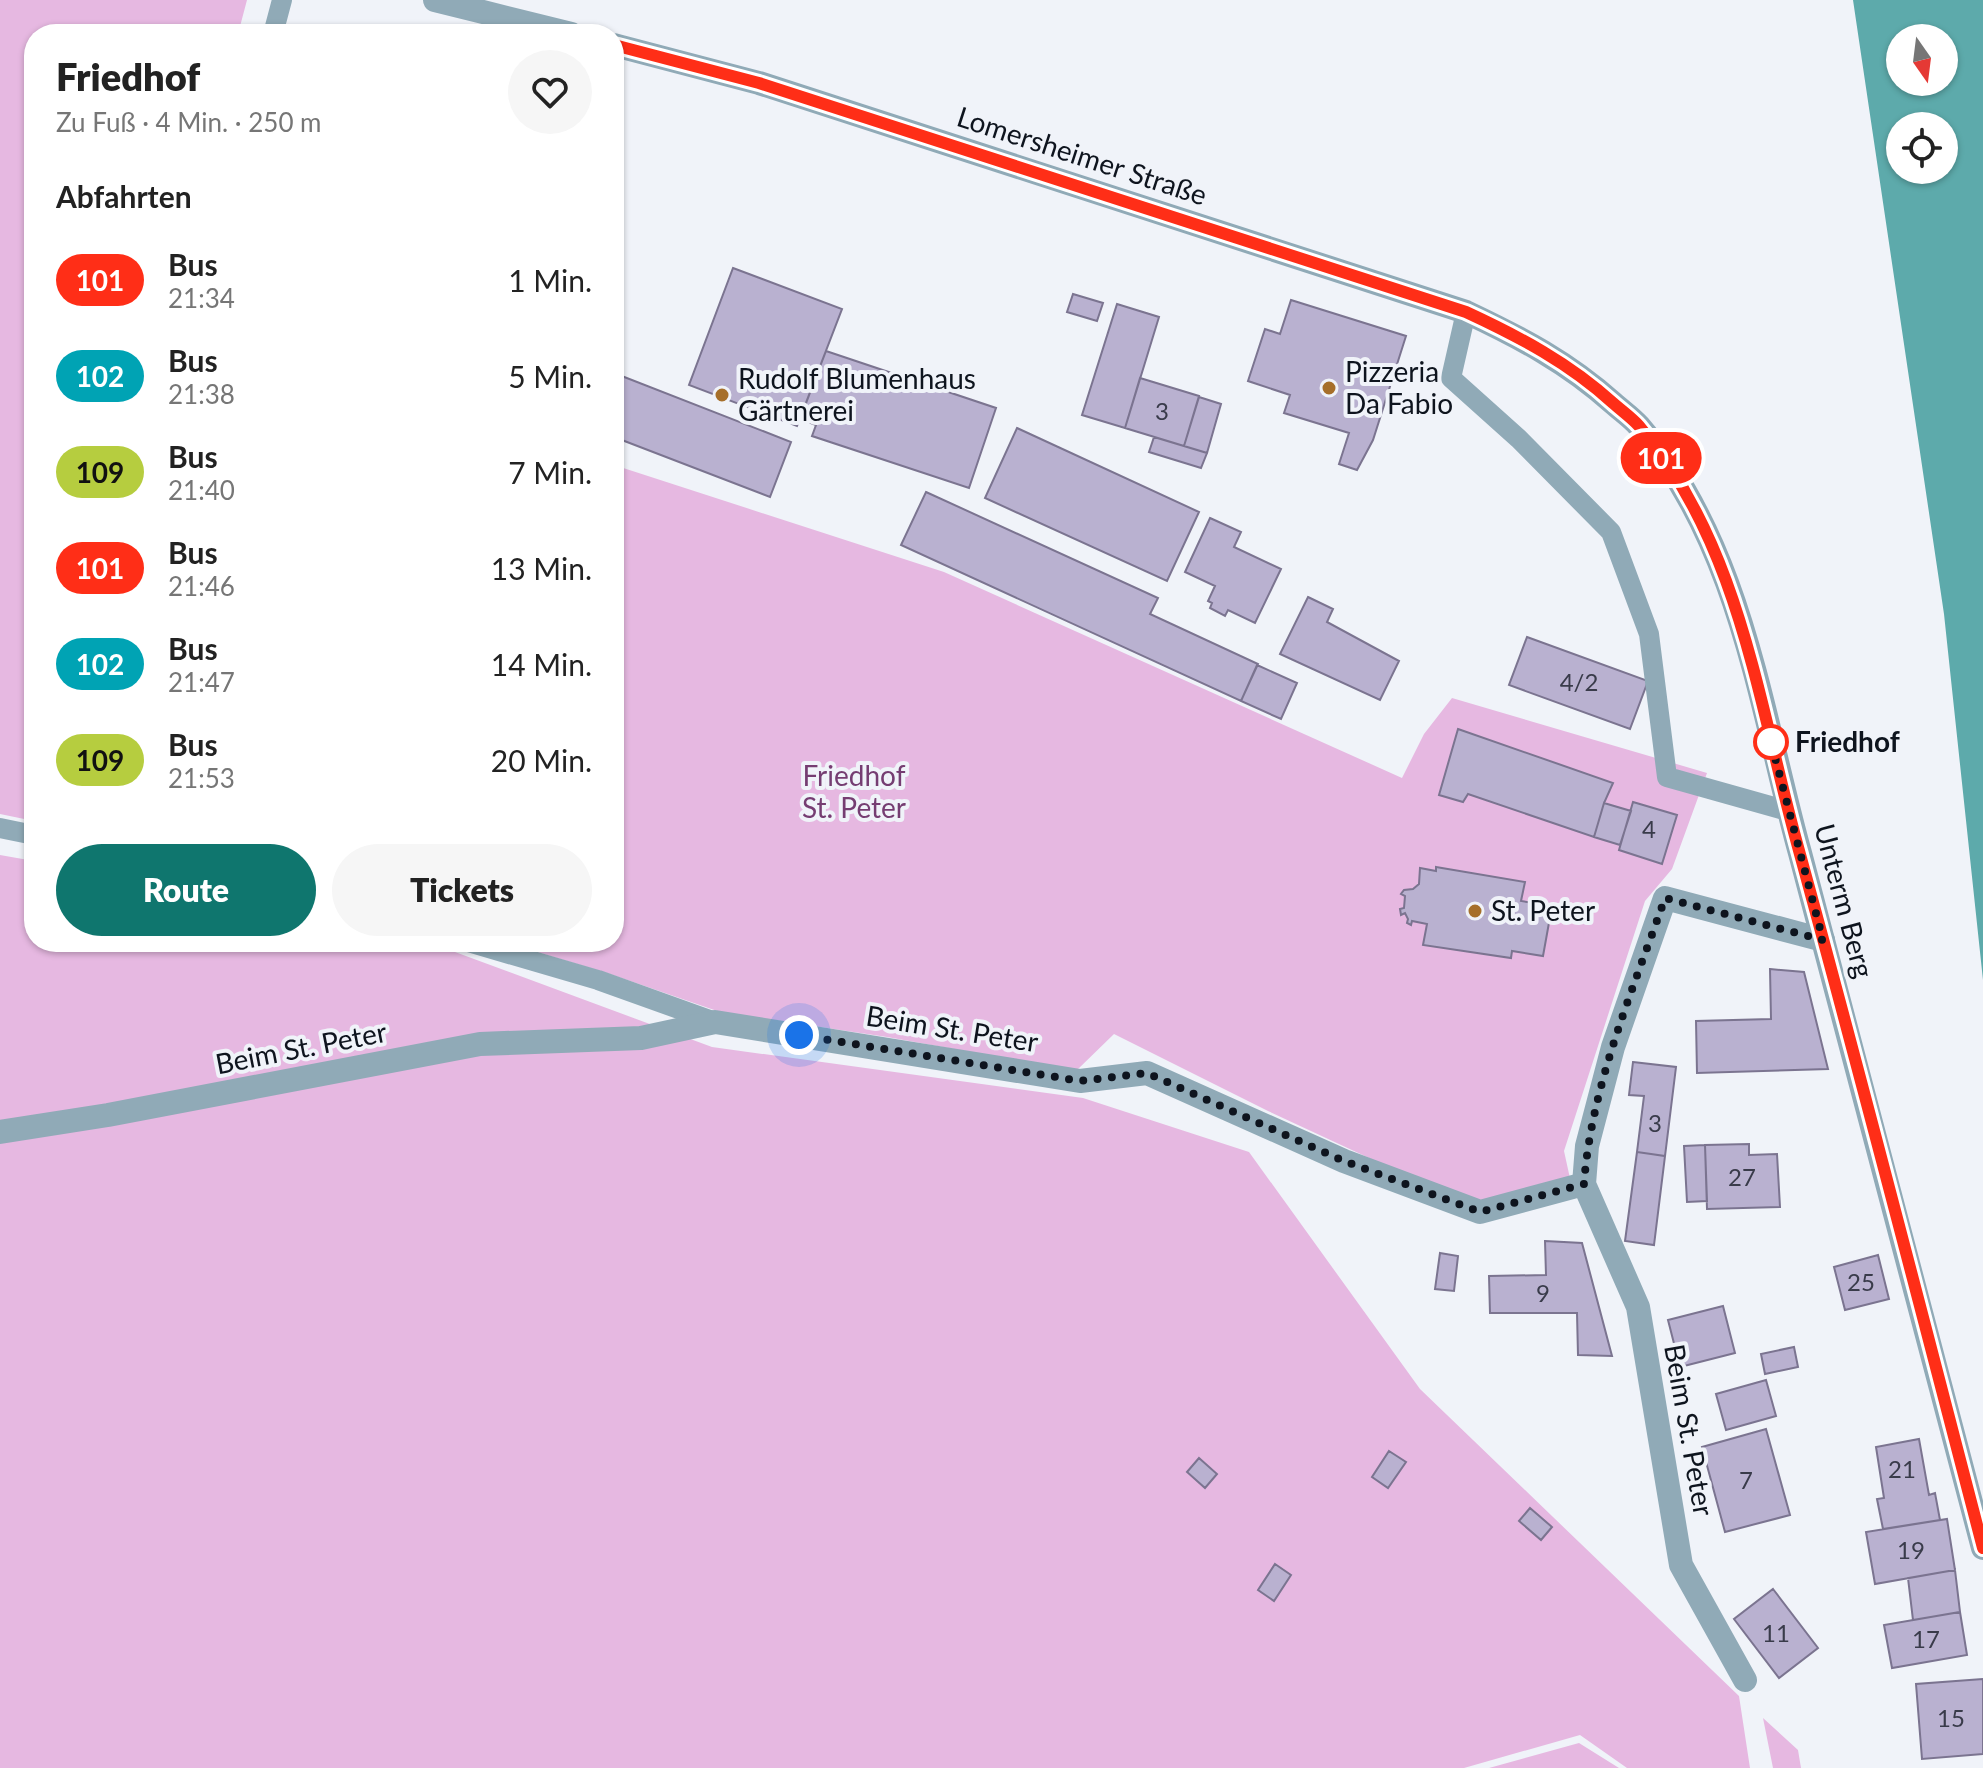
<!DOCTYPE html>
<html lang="de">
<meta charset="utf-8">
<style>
:root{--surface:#fff;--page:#f6f6f6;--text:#222;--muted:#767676;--accent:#0f766e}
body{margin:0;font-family:Lato,sans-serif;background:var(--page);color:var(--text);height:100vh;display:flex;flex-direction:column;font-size:30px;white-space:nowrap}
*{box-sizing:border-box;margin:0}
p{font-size:26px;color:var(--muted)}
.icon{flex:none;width:44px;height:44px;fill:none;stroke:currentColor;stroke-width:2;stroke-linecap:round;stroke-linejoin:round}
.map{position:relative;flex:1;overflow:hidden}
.panel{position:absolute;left:24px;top:24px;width:600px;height:928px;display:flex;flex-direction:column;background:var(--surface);border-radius:32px;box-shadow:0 2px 6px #0004}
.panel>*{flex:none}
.badge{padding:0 16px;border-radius:26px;font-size:28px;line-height:52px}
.needle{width:52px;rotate:166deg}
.fabs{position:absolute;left:1886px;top:24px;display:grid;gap:16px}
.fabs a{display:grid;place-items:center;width:72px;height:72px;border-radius:50%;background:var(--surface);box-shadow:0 2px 6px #0004;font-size:40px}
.you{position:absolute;width:40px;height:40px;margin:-20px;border:6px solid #fff;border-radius:50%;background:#1a73e8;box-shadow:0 0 0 12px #1a73e833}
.map>.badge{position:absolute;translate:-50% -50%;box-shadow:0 0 0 4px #fff}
h2{padding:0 32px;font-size:30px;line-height:72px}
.round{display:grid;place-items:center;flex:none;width:84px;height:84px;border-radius:42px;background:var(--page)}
.overview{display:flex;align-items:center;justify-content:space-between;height:136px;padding:0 32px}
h1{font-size:38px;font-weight:800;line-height:60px}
.cta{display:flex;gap:16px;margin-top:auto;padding:16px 32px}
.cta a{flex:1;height:92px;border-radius:48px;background:var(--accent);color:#fff;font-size:32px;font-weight:800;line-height:92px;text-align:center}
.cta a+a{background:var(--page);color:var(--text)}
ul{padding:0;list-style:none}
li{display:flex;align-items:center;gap:24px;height:96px;padding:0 32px}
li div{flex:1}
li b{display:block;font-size:30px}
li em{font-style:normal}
li .badge{min-width:88px;font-weight:700;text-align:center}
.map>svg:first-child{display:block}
.green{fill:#e6b8e1}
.water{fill:#5daaab;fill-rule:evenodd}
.building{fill:#b9b1d0;stroke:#7b7490;stroke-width:2}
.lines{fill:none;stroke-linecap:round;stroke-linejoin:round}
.service{stroke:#90aab7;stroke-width:20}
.minor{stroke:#90aab7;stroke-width:24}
.tertiary{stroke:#90aab7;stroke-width:24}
.line-casing{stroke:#fff;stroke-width:18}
.line{stroke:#ff2e17;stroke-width:12}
.walk{stroke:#0e141e;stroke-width:8;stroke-dasharray:0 14.4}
.poi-dot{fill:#a66f2a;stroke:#f0f3f9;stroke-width:3}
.stop-dot{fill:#fff;stroke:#ff2e17;stroke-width:4}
.labels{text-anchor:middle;stroke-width:8;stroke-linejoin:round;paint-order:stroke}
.number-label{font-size:24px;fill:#393b4a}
.street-label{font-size:28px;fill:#0e141e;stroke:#f0f3f9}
.poi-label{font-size:28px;fill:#0e141e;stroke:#f0f3f9;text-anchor:start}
.stop-label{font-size:28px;font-weight:bold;fill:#0e141e;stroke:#f0f3f9;text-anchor:start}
.park-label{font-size:28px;fill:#753d72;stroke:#f0f3f9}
</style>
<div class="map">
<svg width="1983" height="1768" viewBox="0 0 1983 1768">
<rect width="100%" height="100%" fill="#f0f3f9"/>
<path class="green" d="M0,0H247L238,34H34V821L0,814Z
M614,465L944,572L1402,778L1424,734L1452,698L1707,773L1672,869L1645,901L1564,1151L1571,1183L1479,1209L1268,1111L1114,1034L1076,1071L887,1037L720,1012L607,973L504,942H614Z
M0,855L34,861V942H413L455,952L712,1047L1083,1098L1249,1152L1420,1389L1739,1696L1750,1768H1627L1580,1735L1464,1768H0Z
M1763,1718L1798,1750L1801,1768H1773Z
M1579,1743L1619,1768H1489Z"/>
<path class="water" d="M1853,0H1983V980L1944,614ZM1900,38H1944V82H1900ZM1900,126H1944V170H1900Z"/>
<path class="building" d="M733,268L842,309L797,426L689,385Z
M1073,294L1103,303L1097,321L1067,312Z
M1291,300L1406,336L1373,440L1357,470L1339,464L1349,433L1284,413L1290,395L1248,381L1265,329L1280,334Z
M1117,304L1159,317L1125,428L1082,415Z
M826,351L996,408L969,488L812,436L816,425L800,419Z
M614,373L791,442L770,497L614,437Z
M1140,378L1199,396L1184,446L1125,428Z
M1199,397L1221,404L1207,453L1184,446Z
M1017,428L1199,512L1167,581L985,498Z
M1154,437L1207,453L1201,468L1149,452Z
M926,492L1158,598L1150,614L1258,664L1241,701L901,545Z
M1210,518L1241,532L1234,547L1281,569L1255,623L1228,610L1225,616L1210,608L1212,603L1208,601L1215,586L1185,572Z
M1308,597L1333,609L1327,622L1399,661L1380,700L1280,654Z
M1527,637L1648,681L1630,729L1509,685Z
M1257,665L1297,683L1281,719L1241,701Z
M1458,729L1613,783L1604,803L1594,837L1468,794L1463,802L1439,795Z
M1633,802L1677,815L1662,864L1619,850Z
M1604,803L1631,811L1620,845L1594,837Z
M1436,867L1525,882L1521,901L1552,906L1543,956L1512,951L1511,958L1423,945L1427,924L1412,921L1411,925L1407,923L1408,919L1405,913L1401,915L1400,909L1404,908L1405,896L1401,894L1404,890L1413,889L1419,884L1420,868L1436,871Z
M1770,969L1804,972L1828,1069L1697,1073L1696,1021L1771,1019Z
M1633,1062L1676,1067L1665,1156L1637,1152L1644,1096L1629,1095Z
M1749,1144V1155L1777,1154L1780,1207L1707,1209L1705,1145Z
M1705,1145L1707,1201L1687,1202L1684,1146Z
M1637,1152L1665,1156L1654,1245L1625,1241Z
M1545,1241L1582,1243L1612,1356L1578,1355L1577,1313H1490L1489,1276L1546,1275Z
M1440,1253L1458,1256L1454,1291L1435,1289Z
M1878,1255L1889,1299L1845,1310L1834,1267Z
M1723,1306L1735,1353L1680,1367L1668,1320Z
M1794,1347L1798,1367L1765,1374L1761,1354Z
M1766,1380L1776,1416L1726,1430L1716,1394Z
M1766,1429L1790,1515L1725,1532L1702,1447Z
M1919,1439L1929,1495L1935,1493L1940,1520L1883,1529L1877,1499L1884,1498L1876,1447Z
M1389,1451L1406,1462L1388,1488L1372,1477Z
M1199,1458L1217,1474L1205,1488L1187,1472Z
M1530,1508L1552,1527L1541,1540L1519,1521Z
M1947,1519L1955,1570L1875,1584L1866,1532Z
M1275,1564L1291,1575L1274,1601L1258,1590Z
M1955,1570L1960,1612L1913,1620L1908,1578Z
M1773,1589L1818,1648L1779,1678L1734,1619Z
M1960,1612L1967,1655L1892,1668L1884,1625Z
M1983,1679V1754L1922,1759L1916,1684Z"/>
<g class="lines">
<path class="service" d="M273,34L282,0
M1466,312L1451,378L1519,439L1611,532L1649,634L1667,777L1788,811
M0,828L34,835
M468,942L598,980L715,1022"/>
<path class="minor" d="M0,1132L108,1115L480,1044L641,1038L715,1022L1080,1081L1147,1073L1344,1161L1480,1212L1584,1184
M1745,1680L1681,1565L1638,1307L1584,1184L1587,1146L1613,1047L1665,898L1823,940"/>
<path class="tertiary" d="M435,0L571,34
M614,45L759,83L1466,312C1521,338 1567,362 1613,403C1622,411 1632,418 1639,426C1741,545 1760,708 1800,853C1863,1084 1923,1316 1983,1548"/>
</g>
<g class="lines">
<g class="line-casing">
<path id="line" d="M614,45L759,83L1466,312C1520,337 1569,363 1613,403C1622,411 1632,418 1639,426C1740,544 1758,703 1798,847C1862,1080 1922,1314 1983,1548"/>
</g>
<use href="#line" class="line"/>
<path class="walk" d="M799,1035L1080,1081L1147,1073L1344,1161L1480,1212L1584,1184C1591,1086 1633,990 1665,898L1823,940L1771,742"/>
</g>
<g class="poi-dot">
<circle cx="1329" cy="388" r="8"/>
<circle cx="722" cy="395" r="8"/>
<circle cx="1475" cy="911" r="8"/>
</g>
<circle class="stop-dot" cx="1771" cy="742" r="16"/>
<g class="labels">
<g class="number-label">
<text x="1162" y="420">3</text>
<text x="1579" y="691">4/2</text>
<text x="1649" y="838">4</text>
<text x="1655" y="1132">3</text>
<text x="1742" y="1186">27</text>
<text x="1861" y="1291">25</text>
<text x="1543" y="1302">9</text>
<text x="1902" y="1478">21</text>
<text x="1746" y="1489">7</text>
<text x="1911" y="1559">19</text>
<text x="1776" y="1642">11</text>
<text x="1926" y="1648">17</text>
<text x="1951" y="1727">15</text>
</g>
<g class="street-label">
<text transform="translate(1082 156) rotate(18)" y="10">Lomersheimer Straße</text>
<text transform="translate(1844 901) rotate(75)" y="10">Unterm Berg</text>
<text transform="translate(952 1029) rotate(9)" y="10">Beim St. Peter</text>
<text transform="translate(301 1048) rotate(-11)" y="10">Beim St. Peter</text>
<text transform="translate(1689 1430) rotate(80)" y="10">Beim St. Peter</text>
</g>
<g class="poi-label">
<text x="1345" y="382">Pizzeria<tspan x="1345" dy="32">Da Fabio</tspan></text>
<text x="738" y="389">Rudolf Blumenhaus<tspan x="738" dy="32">Gärtnerei</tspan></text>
<text x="1491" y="921">St. Peter</text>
</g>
<g class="stop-label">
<text x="1795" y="752">Friedhof</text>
</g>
<g class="park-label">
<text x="854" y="786">Friedhof<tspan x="854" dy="32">St. Peter</tspan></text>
</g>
</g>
</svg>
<div class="fabs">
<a><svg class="needle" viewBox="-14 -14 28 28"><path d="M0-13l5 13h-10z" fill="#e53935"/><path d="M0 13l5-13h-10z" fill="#767676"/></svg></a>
<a><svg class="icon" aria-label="locate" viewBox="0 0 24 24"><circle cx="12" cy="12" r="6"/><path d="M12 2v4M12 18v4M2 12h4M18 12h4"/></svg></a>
</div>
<div class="you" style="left:799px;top:1035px"></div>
<b class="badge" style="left:1661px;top:458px;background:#ff2e17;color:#fff">101</b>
<section class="panel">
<div class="overview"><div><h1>Friedhof</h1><p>Zu Fuß · 4 Min. · 250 m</p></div><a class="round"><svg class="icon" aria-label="heart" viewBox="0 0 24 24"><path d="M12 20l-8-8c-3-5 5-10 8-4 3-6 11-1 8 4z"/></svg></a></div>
<h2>Abfahrten</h2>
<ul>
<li><span class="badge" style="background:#ff2e17;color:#fff">101</span><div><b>Bus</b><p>21:34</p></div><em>1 Min.</em></li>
<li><span class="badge" style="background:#00a3b4;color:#fff">102</span><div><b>Bus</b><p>21:38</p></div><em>5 Min.</em></li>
<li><span class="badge" style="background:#b6cd3f;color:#111">109</span><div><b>Bus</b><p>21:40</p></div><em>7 Min.</em></li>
<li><span class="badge" style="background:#ff2e17;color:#fff">101</span><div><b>Bus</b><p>21:46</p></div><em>13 Min.</em></li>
<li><span class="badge" style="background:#00a3b4;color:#fff">102</span><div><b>Bus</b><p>21:47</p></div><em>14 Min.</em></li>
<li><span class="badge" style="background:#b6cd3f;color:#111">109</span><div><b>Bus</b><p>21:53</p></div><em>20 Min.</em></li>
</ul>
<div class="cta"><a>Route</a><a>Tickets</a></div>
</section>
</div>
